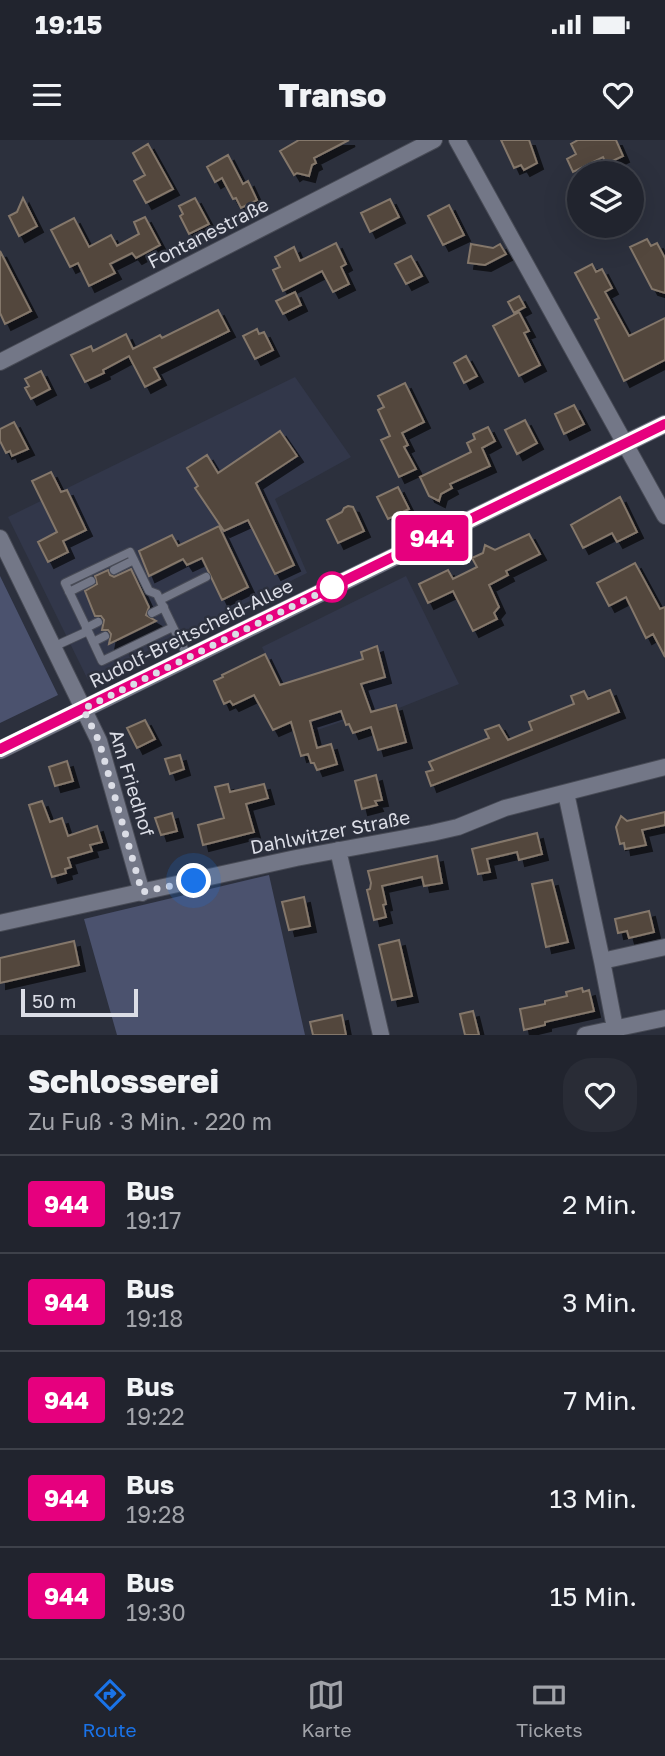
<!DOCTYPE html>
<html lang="de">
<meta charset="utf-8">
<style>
:root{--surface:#21242e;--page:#292c36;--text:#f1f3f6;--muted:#a2a4aa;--line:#3e414a;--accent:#1a73e8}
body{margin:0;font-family:"Golos Text",sans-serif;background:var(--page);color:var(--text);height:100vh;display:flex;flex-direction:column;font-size:26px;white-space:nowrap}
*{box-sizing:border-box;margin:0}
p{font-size:23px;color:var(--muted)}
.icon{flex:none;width:38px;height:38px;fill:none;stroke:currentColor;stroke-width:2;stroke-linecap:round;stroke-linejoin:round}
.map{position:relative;height:895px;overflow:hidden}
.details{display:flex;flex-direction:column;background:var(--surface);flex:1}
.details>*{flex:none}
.badge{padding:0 14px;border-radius:5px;font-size:24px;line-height:46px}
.buttons{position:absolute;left:567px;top:21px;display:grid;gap:14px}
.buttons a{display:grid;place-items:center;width:77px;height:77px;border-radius:50%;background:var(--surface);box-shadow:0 7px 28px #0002,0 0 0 2px var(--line);font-size:35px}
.scale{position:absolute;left:21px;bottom:18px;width:117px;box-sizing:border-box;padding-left:7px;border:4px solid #dbdde6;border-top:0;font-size:19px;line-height:24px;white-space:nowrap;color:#dbdde6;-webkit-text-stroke:5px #2c303d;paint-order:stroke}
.you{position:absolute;width:35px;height:35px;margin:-18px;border:5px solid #fff;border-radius:50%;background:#1a73e8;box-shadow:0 0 0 10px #1a73e833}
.map>.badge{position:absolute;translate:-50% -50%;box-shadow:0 0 0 4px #fff}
.round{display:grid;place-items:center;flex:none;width:74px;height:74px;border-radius:28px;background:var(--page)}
.overview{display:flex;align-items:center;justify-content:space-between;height:119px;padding:0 28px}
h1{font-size:33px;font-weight:800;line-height:52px}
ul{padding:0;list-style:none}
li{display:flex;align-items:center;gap:21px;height:98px;padding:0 28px;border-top:2px solid var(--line)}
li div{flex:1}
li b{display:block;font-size:26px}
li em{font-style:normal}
li .badge{min-width:77px;font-weight:700;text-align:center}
.status{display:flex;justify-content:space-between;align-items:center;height:49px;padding:0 35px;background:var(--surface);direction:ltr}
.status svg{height:19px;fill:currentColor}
header{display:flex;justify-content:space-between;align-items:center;height:91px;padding:0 28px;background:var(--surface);font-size:32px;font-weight:800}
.dock{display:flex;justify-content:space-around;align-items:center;height:98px;border-top:2px solid var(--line);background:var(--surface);font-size:19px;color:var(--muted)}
.dock a{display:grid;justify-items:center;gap:4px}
.dock .selected{color:var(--accent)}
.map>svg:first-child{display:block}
.built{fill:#32374a}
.green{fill:#4b526e}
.building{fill:#53473c;stroke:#84776b;stroke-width:2;filter:url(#shadow)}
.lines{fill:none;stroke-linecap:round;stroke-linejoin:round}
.service-casing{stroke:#484b56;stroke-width:10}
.minor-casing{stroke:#484b56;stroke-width:18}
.tertiary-casing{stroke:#484b56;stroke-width:19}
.service{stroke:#737787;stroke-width:8}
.minor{stroke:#737787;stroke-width:16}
.tertiary{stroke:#737787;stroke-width:18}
.line-casing{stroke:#fff;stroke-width:16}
.line{stroke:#e6007e;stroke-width:10}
.walk{stroke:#dbdde6;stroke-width:7;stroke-dasharray:0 12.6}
.stop-dot{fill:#fff;stroke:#e6007e;stroke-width:3.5}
.labels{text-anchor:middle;stroke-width:5;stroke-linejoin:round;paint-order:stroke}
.street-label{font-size:19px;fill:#dbdde6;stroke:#2c303d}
</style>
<div class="status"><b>19:15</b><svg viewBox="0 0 49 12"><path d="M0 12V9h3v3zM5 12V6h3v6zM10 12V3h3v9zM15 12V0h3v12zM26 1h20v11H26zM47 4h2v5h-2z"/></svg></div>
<header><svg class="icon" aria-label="menu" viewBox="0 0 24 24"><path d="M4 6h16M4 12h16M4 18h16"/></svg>Transo<svg class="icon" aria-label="heart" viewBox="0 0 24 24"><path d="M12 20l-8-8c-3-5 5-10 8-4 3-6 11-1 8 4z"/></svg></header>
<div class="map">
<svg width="665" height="895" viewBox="0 0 665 895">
<defs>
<filter id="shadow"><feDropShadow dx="6" dy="6" stdDeviation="0" flood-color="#0009"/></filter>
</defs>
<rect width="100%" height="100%" fill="#2c303d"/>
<path class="built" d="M295,237L351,317L275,359L307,433L88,540L8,377Z
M406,436L459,544L399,568L396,563L297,597L280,545L262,507Z"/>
<path class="green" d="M0,436L58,555L0,583Z
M269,735L305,895H117L84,779Z"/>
<path class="building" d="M299,0H349L314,18L316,23L312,25L309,36L297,33L294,35L280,11Z
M501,0H529L537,23L524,30L521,25L514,28Z
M578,0H616L623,16L606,24L603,17L573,32L567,19L576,14L571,4Z
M148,4L173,49L146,63L134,41L145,35L133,13Z
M228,15L243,44L248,41L257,60L241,68L236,58L233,59L222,38L215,42L207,27Z
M23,58L37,86L19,96L9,76L17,72Z
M195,58L209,84L189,94L180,76L183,74L179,66Z
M390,59L399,77L370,92L361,73Z
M449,65L464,95L443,105L428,76Z
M145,77L160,105L136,118L132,113L110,124L115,133L89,146L78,123L70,127L51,90L74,78L89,107L111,95L117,106L139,94L134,82Z
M647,99L651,106L657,103L665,118V153L652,149L630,107Z
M336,103L346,124L341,127L349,144L333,152L322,131L283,151L273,130L280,127L275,117L294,107L300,121Z
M471,104L493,108L500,104L506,114L485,125L468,123Z
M0,111L31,171L5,184L0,173Z
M411,116L422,136L406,144L395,124Z
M592,124L596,132L602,129L612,148L605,152L629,196L665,178V220L624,241L595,180L599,178L575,133Z
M295,152L301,165L283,174L276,161Z
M519,156L525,167L514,173L508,162Z
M218,170L229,191L154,228L160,239L145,247L129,216L103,230L104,233L85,242L71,215L91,206L93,211L126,194L133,209L160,195L162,198Z
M519,172L529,191L524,193L540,225L519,236L493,186Z
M257,189L259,194L264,192L273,210L255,219L243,196Z
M466,216L477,236L464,243L454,223Z
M41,231L50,249L31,259L25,248L29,246L25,239Z
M405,243L424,282L402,293L408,305L404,307L416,329L399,337L381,300L390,296L378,270L384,267L378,256Z
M574,265L584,284L564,294L555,274Z
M525,280L537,303L517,314L505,290Z
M14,282L28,309L12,316L10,311L6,313L0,301V289Z
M488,287L495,301L482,308L490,326L450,344L452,348L441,354L439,361L429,356L420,337L471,312L467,303L475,299L473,294Z
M280,291L297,316L256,343L294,425L275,434L248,380L224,391L195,348L198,346L187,328L207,315L218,333Z
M51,332L61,352L67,350L86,390L63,401L68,412L48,422L38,402L57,392L32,341Z
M398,347L409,369L388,379L377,357Z
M620,357L637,392L617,402L612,393L583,408L571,385Z
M348,366L353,367L364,391L338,403L327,380L342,372L344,368Z
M219,386L248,447L222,460L202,418L187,425L183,419L149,436L139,411L172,395L178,406Z
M529,394L540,414L506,431L508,435L489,445L499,467L494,473L497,479L473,491L453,451L428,463L419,444L448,430L453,439L477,427L472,418L483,413L485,405L495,410Z
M635,423L660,469L665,467V517L653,494L646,498L626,457L609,466L597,443Z
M131,429L149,467L146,475L156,481L109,504L111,494L108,490H102L104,480L101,476H95L85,451L97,444L95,436L108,430L110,435L114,437Z
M377,506L385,537L361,544L371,572L396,565L406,602L378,610L371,587L353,593L349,584L346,585L341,571L310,581L317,608L331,604L337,624L317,630L314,623H311L308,614L301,616L291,582L273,590L254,555L233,565L230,561L224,564L214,541L223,537L222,535L265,514L280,545L363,519L361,512Z
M610,550L619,572L431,646L426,632L433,630L429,622L489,598L485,590L499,585L508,600L532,590L529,582L574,564L571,556L584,551L588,559Z
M145,580L155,599L137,608L127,588Z
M180,615L184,629L170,634L165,619Z
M67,621L73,641L55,646L49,627Z
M376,635L382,660L375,661L377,665L362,669L355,641Z
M228,644L230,652L264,644L268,658L246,664L254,692L203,705L198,685L224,678L215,647Z
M42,661L50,682L62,678L68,696L97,686L102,702L90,705L92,711L68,718L71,727L65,729L66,733L52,737L29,665Z
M665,672V685L642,690L646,705L625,709L624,703L620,704L616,687L621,676L627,681Z
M172,673L177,691L161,695L155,678Z
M537,693L542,714L519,720L517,712L487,719L490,732L478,734L472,709Z
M437,716L442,743L424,746L422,737L382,746L386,764L383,765L386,777L374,780L367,750L370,749L371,743L368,731Z
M552,740L568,802L546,807L532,744Z
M304,757L310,786L289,790L282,762Z
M649,771L654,792L629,798L627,791L618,793L615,779Z
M399,800L412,856L392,860L379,805Z
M74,801L79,825L0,843V818Z
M582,848L583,852L589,850L594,871L545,882V885L524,890L520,869L545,864V861L567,856L566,852Z
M473,871L479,895H465L460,874Z
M342,875L346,895H313L310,882Z"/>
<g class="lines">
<g class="service-casing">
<path id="service" d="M114,430L134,420
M69,452L91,441
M160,460L206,437
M152,473L164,467
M86,488L98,482
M88,491L65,443L130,412L149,451L157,454L173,487
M93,502L105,496
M53,507L88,491L102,521L173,487L188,517"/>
</g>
<g class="minor-casing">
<path id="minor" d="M457,0L665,376
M0,222L434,0
M0,398L99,601L142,753
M566,653L602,821L665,807
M338,710L381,895
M0,783L296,718L432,693L458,687L505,668L665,627
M602,821L615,888
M585,895L665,878"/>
</g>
<g class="tertiary-casing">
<path id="tertiary" d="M0,610L665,284"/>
</g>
<use href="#service" class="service"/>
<use href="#minor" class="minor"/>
<use href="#tertiary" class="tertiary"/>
</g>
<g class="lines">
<g class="line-casing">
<path id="line" d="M0,609L665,284"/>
</g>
<use href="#line" class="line"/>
<path class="walk" d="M194,741L142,752L99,601L83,569L332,447"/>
</g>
<circle class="stop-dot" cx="332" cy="447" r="14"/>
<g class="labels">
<g class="street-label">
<text transform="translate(208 93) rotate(-27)" y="7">Fontanestraße</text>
<text transform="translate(191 493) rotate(-26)" y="7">Rudolf-Breitscheid-Allee</text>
<text transform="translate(132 643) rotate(73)" y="7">Am Friedhof</text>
<text transform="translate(330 692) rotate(-11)" y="7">Dahlwitzer Straße</text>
</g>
</g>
</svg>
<div class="buttons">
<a><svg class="icon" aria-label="layers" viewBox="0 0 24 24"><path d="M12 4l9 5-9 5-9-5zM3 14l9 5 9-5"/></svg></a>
</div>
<div class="scale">50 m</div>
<div class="you" style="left:194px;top:741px"></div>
<b class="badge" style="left:432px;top:398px;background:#e6007e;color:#fff">944</b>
</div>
<section class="details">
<div class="overview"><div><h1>Schlosserei</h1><p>Zu Fuß · 3 Min. · 220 m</p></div><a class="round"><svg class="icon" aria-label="heart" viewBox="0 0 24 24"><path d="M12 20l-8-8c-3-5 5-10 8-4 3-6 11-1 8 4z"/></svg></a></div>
<ul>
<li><span class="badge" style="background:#e6007e;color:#fff">944</span><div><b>Bus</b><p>19:17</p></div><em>2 Min.</em></li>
<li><span class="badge" style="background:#e6007e;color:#fff">944</span><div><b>Bus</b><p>19:18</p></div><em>3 Min.</em></li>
<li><span class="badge" style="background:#e6007e;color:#fff">944</span><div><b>Bus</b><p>19:22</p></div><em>7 Min.</em></li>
<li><span class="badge" style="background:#e6007e;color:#fff">944</span><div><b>Bus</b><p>19:28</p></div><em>13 Min.</em></li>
<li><span class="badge" style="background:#e6007e;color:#fff">944</span><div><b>Bus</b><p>19:30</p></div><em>15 Min.</em></li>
</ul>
</section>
<nav class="dock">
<a class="selected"><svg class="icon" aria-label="directions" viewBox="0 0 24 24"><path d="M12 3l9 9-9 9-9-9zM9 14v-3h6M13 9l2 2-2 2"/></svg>Route</a>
<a><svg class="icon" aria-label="map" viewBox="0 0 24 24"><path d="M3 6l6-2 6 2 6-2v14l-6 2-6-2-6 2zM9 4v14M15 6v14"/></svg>Karte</a>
<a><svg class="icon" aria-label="tickets" viewBox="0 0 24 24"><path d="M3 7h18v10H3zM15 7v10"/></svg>Tickets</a>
</nav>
